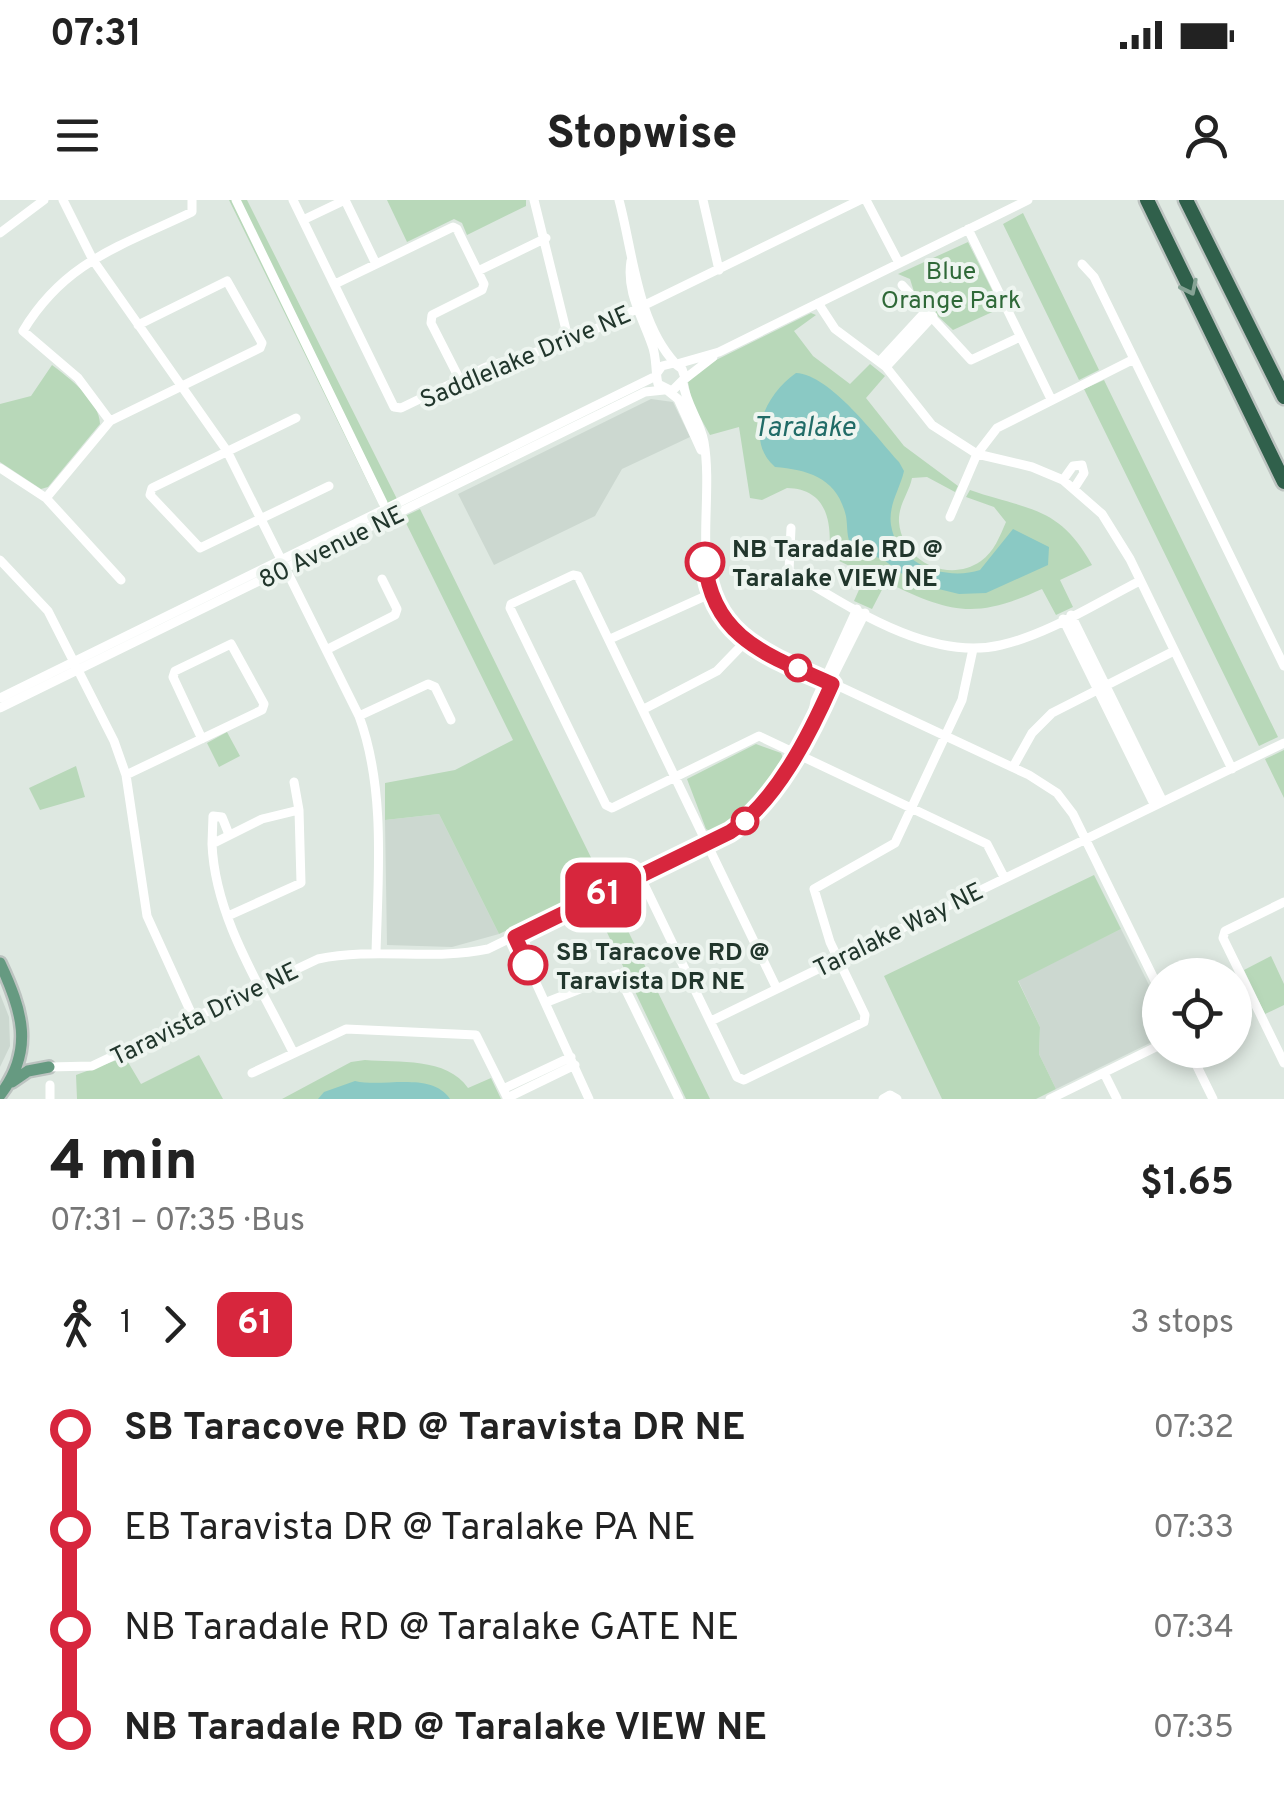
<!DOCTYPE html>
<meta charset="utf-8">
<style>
:root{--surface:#fff;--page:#f2f2f2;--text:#222;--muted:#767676}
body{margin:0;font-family:Overpass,sans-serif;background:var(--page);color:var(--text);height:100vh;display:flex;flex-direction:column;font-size:38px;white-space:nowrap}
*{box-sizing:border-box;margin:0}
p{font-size:32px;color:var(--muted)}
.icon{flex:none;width:55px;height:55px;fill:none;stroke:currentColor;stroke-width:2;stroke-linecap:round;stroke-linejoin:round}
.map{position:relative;height:899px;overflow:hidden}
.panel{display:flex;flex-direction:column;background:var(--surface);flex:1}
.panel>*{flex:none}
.badge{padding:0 20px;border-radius:15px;font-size:35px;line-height:65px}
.controls{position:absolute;left:1142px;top:758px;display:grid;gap:20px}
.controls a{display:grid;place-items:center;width:110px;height:110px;border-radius:50%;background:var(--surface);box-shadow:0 5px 15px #0003;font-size:50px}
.map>.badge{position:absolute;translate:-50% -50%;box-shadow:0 0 0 5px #fff}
.legs{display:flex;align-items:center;gap:15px;height:110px;padding:0 50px;font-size:32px}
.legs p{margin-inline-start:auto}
.head{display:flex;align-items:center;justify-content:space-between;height:170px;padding:0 50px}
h1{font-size:55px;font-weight:800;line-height:75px}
ul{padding:0 50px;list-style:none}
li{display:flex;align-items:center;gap:35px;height:100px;font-size:38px}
li i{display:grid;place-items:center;width:15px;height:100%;margin:0 12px;background:currentColor}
li i::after{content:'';width:25px;height:25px;margin:-12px;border:8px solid;border-radius:50%;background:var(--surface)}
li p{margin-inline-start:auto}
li:first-child i{background:linear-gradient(#0000 50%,currentColor 0)}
li:last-child i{background:linear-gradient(currentColor 50%,#0000 0)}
.status{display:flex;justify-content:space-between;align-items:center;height:70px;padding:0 50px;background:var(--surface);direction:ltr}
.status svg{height:28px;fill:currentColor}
header{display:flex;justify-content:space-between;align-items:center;height:130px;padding:0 50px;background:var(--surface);font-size:45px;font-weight:800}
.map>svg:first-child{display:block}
.built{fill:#ccd8d0}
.green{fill:#b8d8b9}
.water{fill:#8ac9c4}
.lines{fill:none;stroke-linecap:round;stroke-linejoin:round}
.major-casing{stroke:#bcc3c0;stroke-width:16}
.highway-casing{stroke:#bcc3c0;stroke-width:19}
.minor{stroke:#fff;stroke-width:9}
.major{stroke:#669a81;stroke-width:11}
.highway{stroke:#30604b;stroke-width:14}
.oneway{stroke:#86a395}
.line-1-casing{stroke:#fff;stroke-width:22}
.line-1{stroke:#d7263d;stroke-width:15}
.stop-1-dot{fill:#fff;stroke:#d7263d;stroke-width:5}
.labels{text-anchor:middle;stroke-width:8;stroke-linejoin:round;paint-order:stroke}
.park-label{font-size:25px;fill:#2f6938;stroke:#eef5f0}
.street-label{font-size:25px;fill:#21362c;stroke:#eef5f0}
.stop-label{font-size:25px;font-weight:bold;fill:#21362c;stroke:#eef5f0;text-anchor:start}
.water-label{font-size:28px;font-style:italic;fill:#216c67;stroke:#eef5f0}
</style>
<div class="status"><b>07:31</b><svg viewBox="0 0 49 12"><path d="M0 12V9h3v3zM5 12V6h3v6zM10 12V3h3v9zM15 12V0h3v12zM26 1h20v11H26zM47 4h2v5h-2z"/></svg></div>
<header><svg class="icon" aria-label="menu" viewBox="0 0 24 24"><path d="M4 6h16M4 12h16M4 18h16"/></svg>Stopwise<svg class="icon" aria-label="person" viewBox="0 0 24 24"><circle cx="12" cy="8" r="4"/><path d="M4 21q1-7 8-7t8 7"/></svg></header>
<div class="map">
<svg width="1284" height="899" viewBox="0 0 1284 899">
<rect width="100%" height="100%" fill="#dee8e1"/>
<path class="built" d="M651,199L673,202L690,237L622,269L595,316L494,365L458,294Z
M439,614L499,734L452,747L387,745L385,620Z
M1121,729L1160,807V838L1056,889L1039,854L1040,827L1018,780Z
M0,794L9,817L10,846L0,867Z"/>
<path class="green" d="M229,0H247L397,299L380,307Z
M387,0H526V6L467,35L462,23L454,19L407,42Z
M1023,13L1099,170L1079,180L1003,24Z
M968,42L1001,108L953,130L915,95L910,79L898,74Z
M811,113L816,115L794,131L813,156L850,184L870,164L885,176L866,198L904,246L958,286L955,292L927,277L912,278C909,293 898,305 899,322C902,361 948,384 981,361C994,352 1000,336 1006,322L994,307L966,297L970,290C1027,310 1059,305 1092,365L1060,380L1073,407L1056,415L1042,389C974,420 951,413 886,382L872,409L854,401L866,374L829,356C832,323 828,289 787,288L762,300L750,298L739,227L710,235L692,203L688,182L702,167Z
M52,165C69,178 100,201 100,224L48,287L41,289L0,262V204L31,196Z
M1104,180L1278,537L1259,546L1084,189Z
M420,309L604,684L499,734L439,614L385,620V583L455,570L513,540L403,317Z
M227,532L240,556L219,567L207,543Z
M756,544L781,553L785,563C769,596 746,617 713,633L706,629L687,579Z
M1284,550V598L1265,559Z
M76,566L85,597L40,610L29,588Z
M1094,675L1121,729L1018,781L1040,827L1039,854L1056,889L1036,899H942L884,776Z
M611,696L710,899H686L594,705Z
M1271,756L1284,784V805L1265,814L1244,770Z
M199,855L223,899H77L76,875L125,857L141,884Z
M365,860C398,863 447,857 468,888L491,878L501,899H282L351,862Z"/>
<path class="water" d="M796,173C831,175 876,237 899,262L904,271C900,289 888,305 891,325C897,365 946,381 980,370L1013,329L1049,347L1048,365L986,393L959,394L914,383L884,360L852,347C846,337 848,328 846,316C837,278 809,270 775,267C743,239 767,193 796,173Z
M355,881C383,888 431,871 450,899H318L324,892Z"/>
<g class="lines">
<g class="major-casing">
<path id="major" d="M0,763C22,810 35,850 0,895
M12,882L28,871L49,867"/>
</g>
<g class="highway-casing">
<path id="highway" d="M1147,0L1284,282
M1186,0L1284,197"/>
</g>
<path class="minor" d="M63,0L93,60L227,251L359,516C386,589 378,676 376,753
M236,0L383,303
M293,0L394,207L401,208L486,167L569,142L860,0
M534,0L569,142
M619,0C633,52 637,122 675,163
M703,0L719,70
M866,0L899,63
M303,20L345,0L376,64
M968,29L1051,199
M0,33L44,0
M631,61C626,92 642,116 652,145C657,157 655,171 658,184L672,191L685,178L682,169L674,163L662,166L657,173
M1082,64L1094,77L1284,466
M478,71L546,38
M335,84L453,27L457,29L484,84L482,90L432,115L431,123L459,178
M902,85L971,160L1020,137
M818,103L835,129L886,167L932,225L977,254L1032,267L1063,280L1102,314L1130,359L1232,569
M880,161L926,111
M677,164L719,152L1028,0
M886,167L933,116
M686,178L713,157
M683,183C686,204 700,221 704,242C716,312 680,406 757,448L1029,575L1057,593L1073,614L1160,791
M668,191L678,199L701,250
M296,218L152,288L150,295L200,348L329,286
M110,221L78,178L23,131C65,61 121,46 192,12V0
M0,268L46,298L121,380
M1063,280L1073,266L1082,265L1084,273L1075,287
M46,298L110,221L260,148L262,143L227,81L138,125
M950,317L977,254L997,228L1134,159
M791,328L789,371C848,406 929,462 1001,445C1049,434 1096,403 1140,381
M0,360L48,411L114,541L126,575L147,716L193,817
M1071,415L1162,600
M1063,419L1154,604
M610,439L710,394
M326,450L395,415L397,409L382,379
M0,498L656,176
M0,508L645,192L664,190
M644,509L717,471L745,442
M359,516L428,484L435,487L451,520
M812,517L815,501L857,409
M1013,567L1032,533L1052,513L1174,451
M126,575L262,510L264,504L231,444L175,471L173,477L202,539
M294,582L299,610
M212,644L213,616L222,617L228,632
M640,676L737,877L744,880L864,822L865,815L830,742L814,689L895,643L962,500L973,449
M1284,702L1225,731L1223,738L1284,863
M228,716L301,683L299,610L262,619L212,644C215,718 261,787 293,852
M515,737L589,899
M777,789L578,376L573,375L511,404L510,408L606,605L612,608L759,536L987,644L1004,677
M547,802L618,774L679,899
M1235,808L1252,799
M711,821L1284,543
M1189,850L1213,899
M49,867L92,866L318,759C375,747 432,761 488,749L729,632L756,613L781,580L865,413
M252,873L346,829L476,835L508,899
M1104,873L1117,899
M50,885V899
M503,889L571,857
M507,898L575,865
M883,899L890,895L897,899
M1050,899L1160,845"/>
<use href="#major" class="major"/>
<use href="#highway" class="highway"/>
</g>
<defs><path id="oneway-chevron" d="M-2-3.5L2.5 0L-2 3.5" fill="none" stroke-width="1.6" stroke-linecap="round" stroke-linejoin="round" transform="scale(2.5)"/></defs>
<use class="oneway" href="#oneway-chevron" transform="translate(1190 88) rotate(64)"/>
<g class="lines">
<g class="line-1-casing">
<path id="line-1" d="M528,765L515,737L730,632C776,602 810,534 832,484C770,456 712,439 705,362"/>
</g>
<use href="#line-1" class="line-1"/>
</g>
<g class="stop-1-dot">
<circle cx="705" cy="362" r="18"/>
<circle cx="798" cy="468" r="12"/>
<circle cx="745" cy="621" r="12"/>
<circle cx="528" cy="765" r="18"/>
</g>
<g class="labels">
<g class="park-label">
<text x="951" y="79">Blue<tspan x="951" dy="29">Orange Park</tspan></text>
</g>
<g class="street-label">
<text transform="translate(525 156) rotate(-23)" y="9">Saddlelake Drive NE</text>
<text transform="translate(331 346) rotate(-26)" y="9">80 Avenue NE</text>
<text transform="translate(898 729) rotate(-26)" y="9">Taralake Way NE</text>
<text transform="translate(204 813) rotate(-26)" y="9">Taravista Drive NE</text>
</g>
<g class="stop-label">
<text x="732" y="357">NB Taradale RD @<tspan x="732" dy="29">Taralake VIEW NE</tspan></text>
<text x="556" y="760">SB Taracove RD @<tspan x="556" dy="29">Taravista DR NE</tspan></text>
</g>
<g class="water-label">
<text x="804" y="236">Taralake</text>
</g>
</g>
</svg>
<div class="controls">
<a><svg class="icon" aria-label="locate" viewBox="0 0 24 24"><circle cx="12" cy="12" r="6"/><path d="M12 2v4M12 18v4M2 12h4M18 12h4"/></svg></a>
</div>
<b class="badge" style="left:603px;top:695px;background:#d7263d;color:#fff">61</b>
</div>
<section class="panel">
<div class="head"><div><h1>4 min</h1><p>07:31 – 07:35 · Bus</p></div><b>$1.65</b></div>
<div class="legs"><svg class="icon" aria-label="walk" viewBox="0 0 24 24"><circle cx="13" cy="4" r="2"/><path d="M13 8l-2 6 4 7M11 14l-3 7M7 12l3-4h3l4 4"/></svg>1<svg class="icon" aria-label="forward" viewBox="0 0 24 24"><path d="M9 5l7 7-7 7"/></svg><b class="badge" style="background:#d7263d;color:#fff">61</b><p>3 stops</p></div>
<ul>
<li><i style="color:#d7263d"></i><b>SB Taracove RD @ Taravista DR NE</b><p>07:32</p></li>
<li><i style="color:#d7263d"></i><span>EB Taravista DR @ Taralake PA NE</span><p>07:33</p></li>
<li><i style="color:#d7263d"></i><span>NB Taradale RD @ Taralake GATE NE</span><p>07:34</p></li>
<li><i style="color:#d7263d"></i><b>NB Taradale RD @ Taralake VIEW NE</b><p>07:35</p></li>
</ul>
</section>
